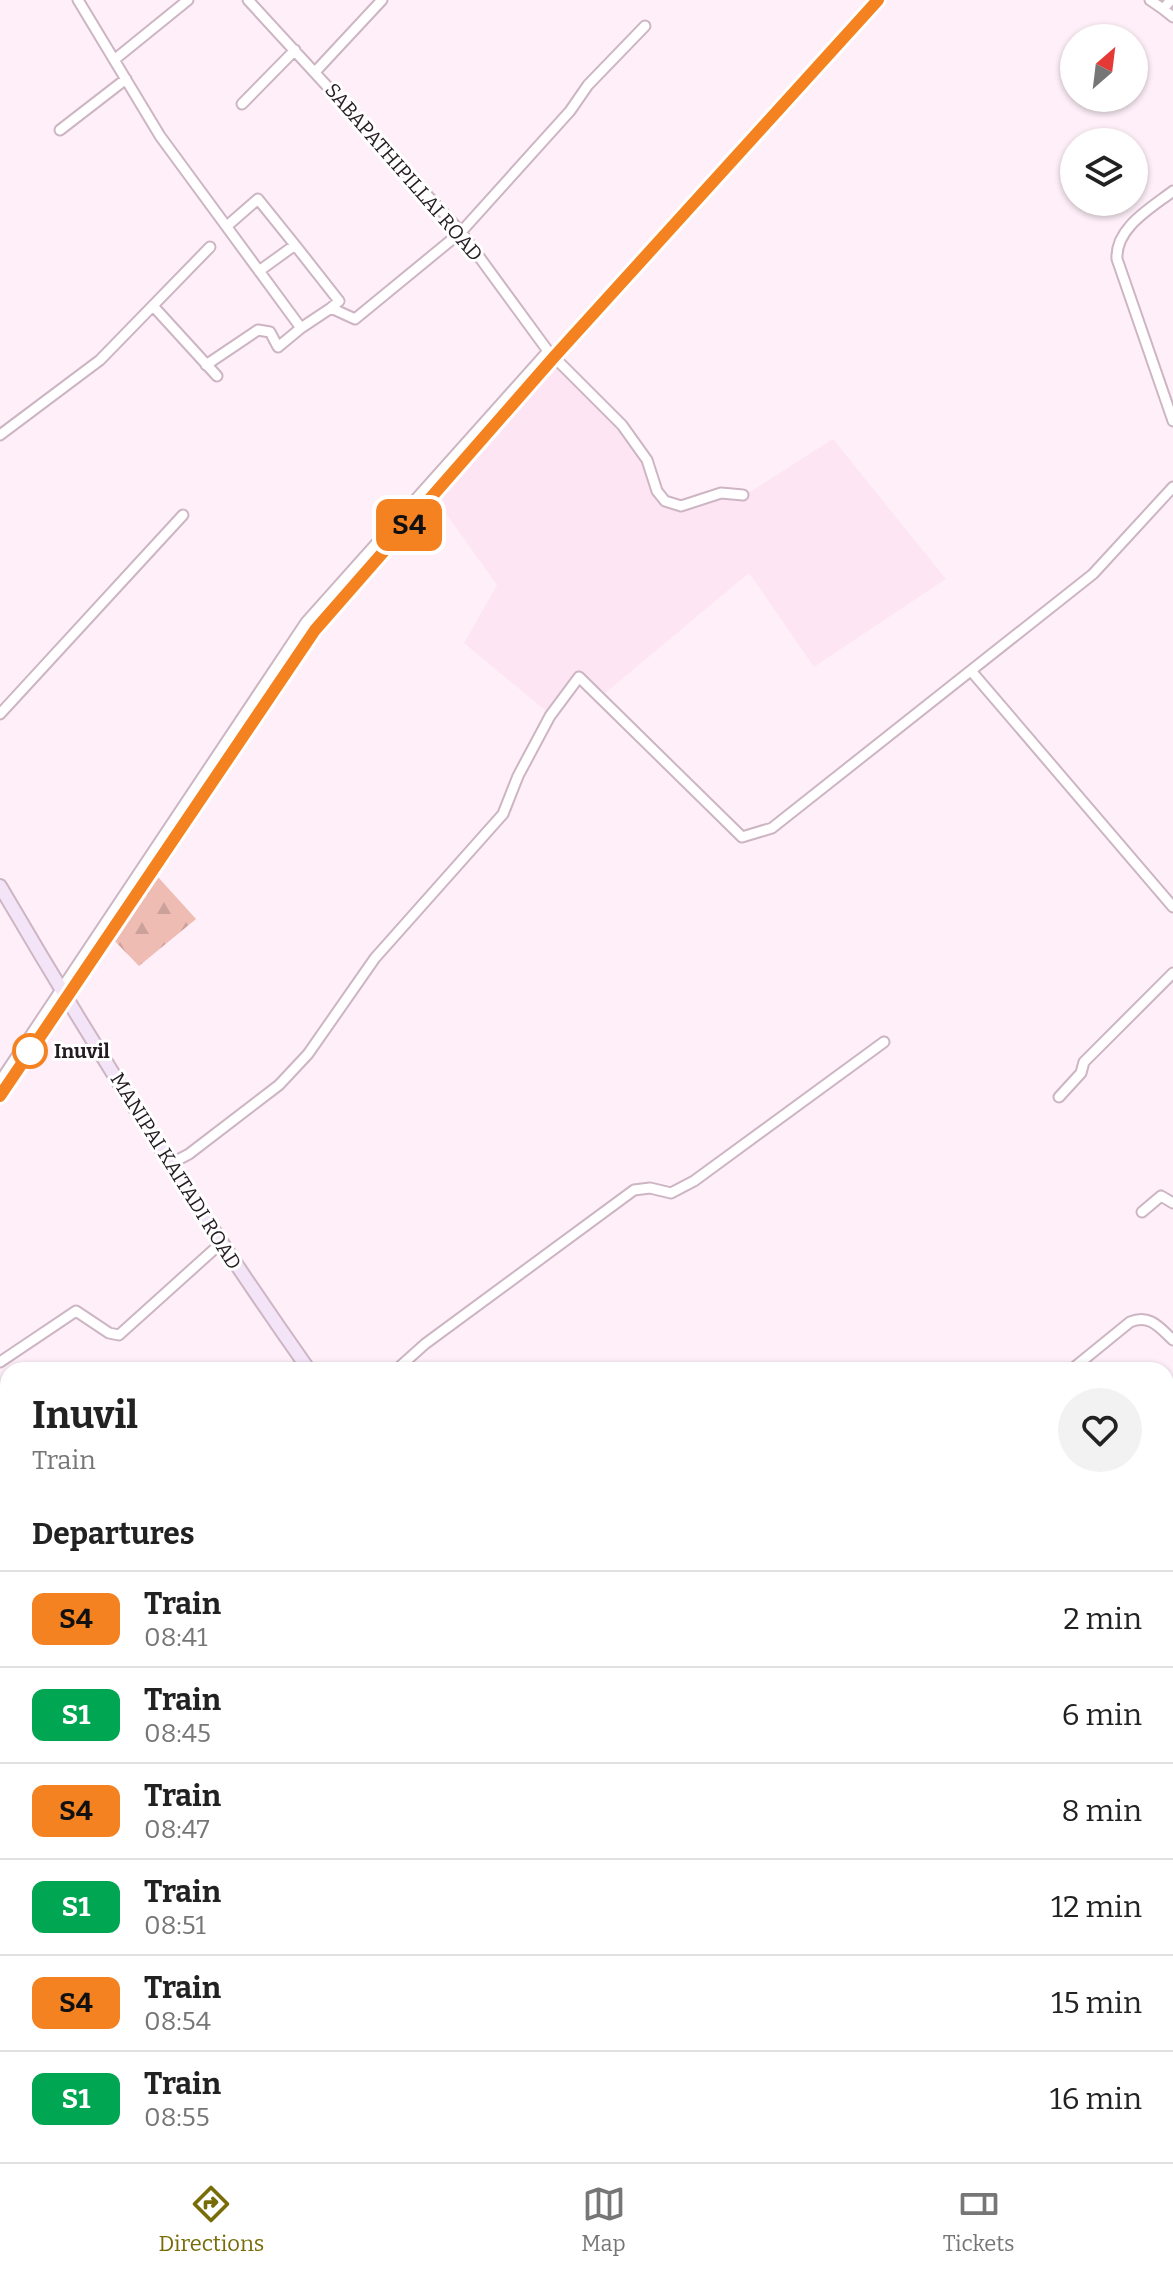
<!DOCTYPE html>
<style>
:root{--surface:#fff;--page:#f2f2f2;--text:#222;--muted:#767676;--line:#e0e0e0;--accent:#776c07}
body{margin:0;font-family:Bitter,serif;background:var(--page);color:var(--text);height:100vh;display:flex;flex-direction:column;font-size:30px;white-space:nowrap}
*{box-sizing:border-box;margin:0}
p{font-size:26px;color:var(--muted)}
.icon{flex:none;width:44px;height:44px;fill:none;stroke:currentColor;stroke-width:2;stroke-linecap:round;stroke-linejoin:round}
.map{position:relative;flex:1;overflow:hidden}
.side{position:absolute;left:0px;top:1362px;width:1174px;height:800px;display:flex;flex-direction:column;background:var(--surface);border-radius:24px 24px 0 0;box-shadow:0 2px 6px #0004}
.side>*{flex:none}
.badge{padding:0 16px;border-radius:12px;font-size:28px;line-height:52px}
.needle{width:52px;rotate:28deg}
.buttons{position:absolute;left:1060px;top:24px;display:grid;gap:16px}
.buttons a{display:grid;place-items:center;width:88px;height:88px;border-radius:50%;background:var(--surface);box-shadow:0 2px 6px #0004;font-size:40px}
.map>.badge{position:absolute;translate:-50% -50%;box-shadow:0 0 0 4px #fff}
h2{padding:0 32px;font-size:30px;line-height:72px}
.round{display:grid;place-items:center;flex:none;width:84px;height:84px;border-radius:42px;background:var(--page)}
.headline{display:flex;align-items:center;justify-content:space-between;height:136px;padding:0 32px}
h1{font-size:38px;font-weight:700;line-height:60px}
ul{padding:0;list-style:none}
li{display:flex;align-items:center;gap:24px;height:96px;padding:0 32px;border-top:2px solid var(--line)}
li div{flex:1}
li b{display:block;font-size:30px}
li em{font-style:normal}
li .badge{min-width:88px;font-weight:700;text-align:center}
.tab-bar{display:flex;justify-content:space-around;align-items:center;height:112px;border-top:2px solid var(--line);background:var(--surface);font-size:22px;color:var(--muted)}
.tab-bar a{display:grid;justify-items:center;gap:4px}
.tab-bar .selected{color:var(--accent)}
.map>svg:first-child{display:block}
.built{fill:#fee5f4}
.forest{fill:url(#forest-firs)}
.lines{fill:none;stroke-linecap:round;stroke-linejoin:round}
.minor-casing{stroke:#cdb5c3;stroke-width:13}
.secondary-casing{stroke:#cdb5c3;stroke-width:16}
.minor{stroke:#fff;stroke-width:9}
.secondary{stroke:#f3e4f8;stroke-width:12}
.rail{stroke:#40373c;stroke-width:3;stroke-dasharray:14 14;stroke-linecap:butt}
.line-casing{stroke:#fff;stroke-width:18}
.line{stroke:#f58220;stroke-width:12}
.stop-dot{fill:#fff;stroke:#f58220;stroke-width:4}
.labels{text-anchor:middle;stroke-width:6;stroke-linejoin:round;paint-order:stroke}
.street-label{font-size:20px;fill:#241c21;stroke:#fff}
.stop-label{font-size:20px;font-weight:bold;fill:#241c21;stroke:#fff;text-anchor:start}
</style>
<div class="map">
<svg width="1173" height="2162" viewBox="0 0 1173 2162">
<defs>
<pattern id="forest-firs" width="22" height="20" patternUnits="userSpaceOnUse" patternTransform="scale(2)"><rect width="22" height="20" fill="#eebcb3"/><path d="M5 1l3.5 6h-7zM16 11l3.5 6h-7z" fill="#cca19a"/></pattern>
</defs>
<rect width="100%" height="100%" fill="#feeff8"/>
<path class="built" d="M557,363L621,426L645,461L656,492L681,509L721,495L742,497L833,439L946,579L814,667L749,573L604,694L580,671L546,711L464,643L497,585L437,501Z"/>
<path class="forest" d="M148,866L196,919L139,966L105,931Z"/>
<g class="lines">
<g class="minor-casing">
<path id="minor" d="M78,0L160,136L301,328L331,308L355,319L461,232L570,111L588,85L645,26
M1150,0L1163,9L1171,0
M1163,9L1173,17
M114,60L188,0
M315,72L382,0
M242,104L295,50
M60,130L126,79
M1173,191C1151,208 1115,228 1117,259L1173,421
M227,226L258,199L295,245
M259,271L295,245L339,301L331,308
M154,307L217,376
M548,351L622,425L647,460L657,491L665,501L681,506L721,493L743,495
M206,365L258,330L270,332L278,347L301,328
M0,435L100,360L210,247
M972,672L1173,907
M0,714L183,515
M0,1081L306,622L548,351L461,232L248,0
M1059,1097L1081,1073L1084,1062L1173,973
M170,1164L189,1154L279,1085L308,1054L375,958L503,814L518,776L550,716L579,677L742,837L772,828L1093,574L1173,487
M1142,1212L1161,1196L1173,1203
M0,1362L76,1311L109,1333L119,1335L220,1244
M396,1370L425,1344L634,1190L650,1188L671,1193L694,1181L884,1042
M1071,1370L1130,1322C1150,1314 1159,1327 1173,1340
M0,1584L8,1593
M1166,1700L1173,1711
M1166,1771L1173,1766
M0,1896L8,1907
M1166,1979L1173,1987
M1166,2069L1173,2064
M1166,2129L1173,2123
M735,2154L740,2162
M924,2154L929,2162
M693,2162L702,2154"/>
</g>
<g class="secondary-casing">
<path id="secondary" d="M0,886C97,1052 199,1214 309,1370
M638,2154L641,2162"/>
</g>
<use href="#minor" class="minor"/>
<use href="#secondary" class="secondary"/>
<path class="rail" d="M0,1096L315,630L554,357L878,0"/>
</g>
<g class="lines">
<g class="line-casing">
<path id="line" d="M0,1096L315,630L554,357L878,0"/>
</g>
<use href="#line" class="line"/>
</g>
<circle class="stop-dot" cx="30" cy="1051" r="16"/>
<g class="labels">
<g class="street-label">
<text transform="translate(404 172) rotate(49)" y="7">SABAPATHIPILLAI ROAD</text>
<text transform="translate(176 1171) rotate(58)" y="7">MANIPAI KAITADI ROAD</text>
</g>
<g class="stop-label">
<text x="54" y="1058">Inuvil</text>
</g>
</g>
</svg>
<div class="buttons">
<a><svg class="needle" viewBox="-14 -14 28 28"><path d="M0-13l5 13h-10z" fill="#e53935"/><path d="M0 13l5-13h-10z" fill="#767676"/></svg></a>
<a><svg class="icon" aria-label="layers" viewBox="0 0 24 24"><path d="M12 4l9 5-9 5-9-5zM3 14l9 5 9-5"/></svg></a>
</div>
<b class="badge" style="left:409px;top:525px;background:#f58220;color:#111">S4</b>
<section class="side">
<div class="headline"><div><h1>Inuvil</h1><p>Train</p></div><a class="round"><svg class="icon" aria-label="heart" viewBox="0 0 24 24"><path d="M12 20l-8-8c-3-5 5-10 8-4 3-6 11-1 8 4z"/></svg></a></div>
<h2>Departures</h2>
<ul>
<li><span class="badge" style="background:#f58220;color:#111">S4</span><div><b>Train</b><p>08:41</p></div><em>2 min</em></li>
<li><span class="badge" style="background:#00a651;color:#fff">S1</span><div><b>Train</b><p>08:45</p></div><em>6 min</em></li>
<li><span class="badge" style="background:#f58220;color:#111">S4</span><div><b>Train</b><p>08:47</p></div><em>8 min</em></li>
<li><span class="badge" style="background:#00a651;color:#fff">S1</span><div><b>Train</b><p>08:51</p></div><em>12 min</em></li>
<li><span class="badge" style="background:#f58220;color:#111">S4</span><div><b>Train</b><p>08:54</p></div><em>15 min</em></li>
<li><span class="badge" style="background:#00a651;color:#fff">S1</span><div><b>Train</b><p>08:55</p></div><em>16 min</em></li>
</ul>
</section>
</div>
<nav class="tab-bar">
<a class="selected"><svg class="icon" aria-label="directions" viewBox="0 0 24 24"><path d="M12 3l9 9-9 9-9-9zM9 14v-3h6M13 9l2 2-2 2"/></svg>Directions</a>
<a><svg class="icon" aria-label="map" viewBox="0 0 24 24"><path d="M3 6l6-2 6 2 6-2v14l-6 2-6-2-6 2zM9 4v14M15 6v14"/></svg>Map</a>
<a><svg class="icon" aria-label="tickets" viewBox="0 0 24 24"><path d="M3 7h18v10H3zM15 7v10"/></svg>Tickets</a>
</nav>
